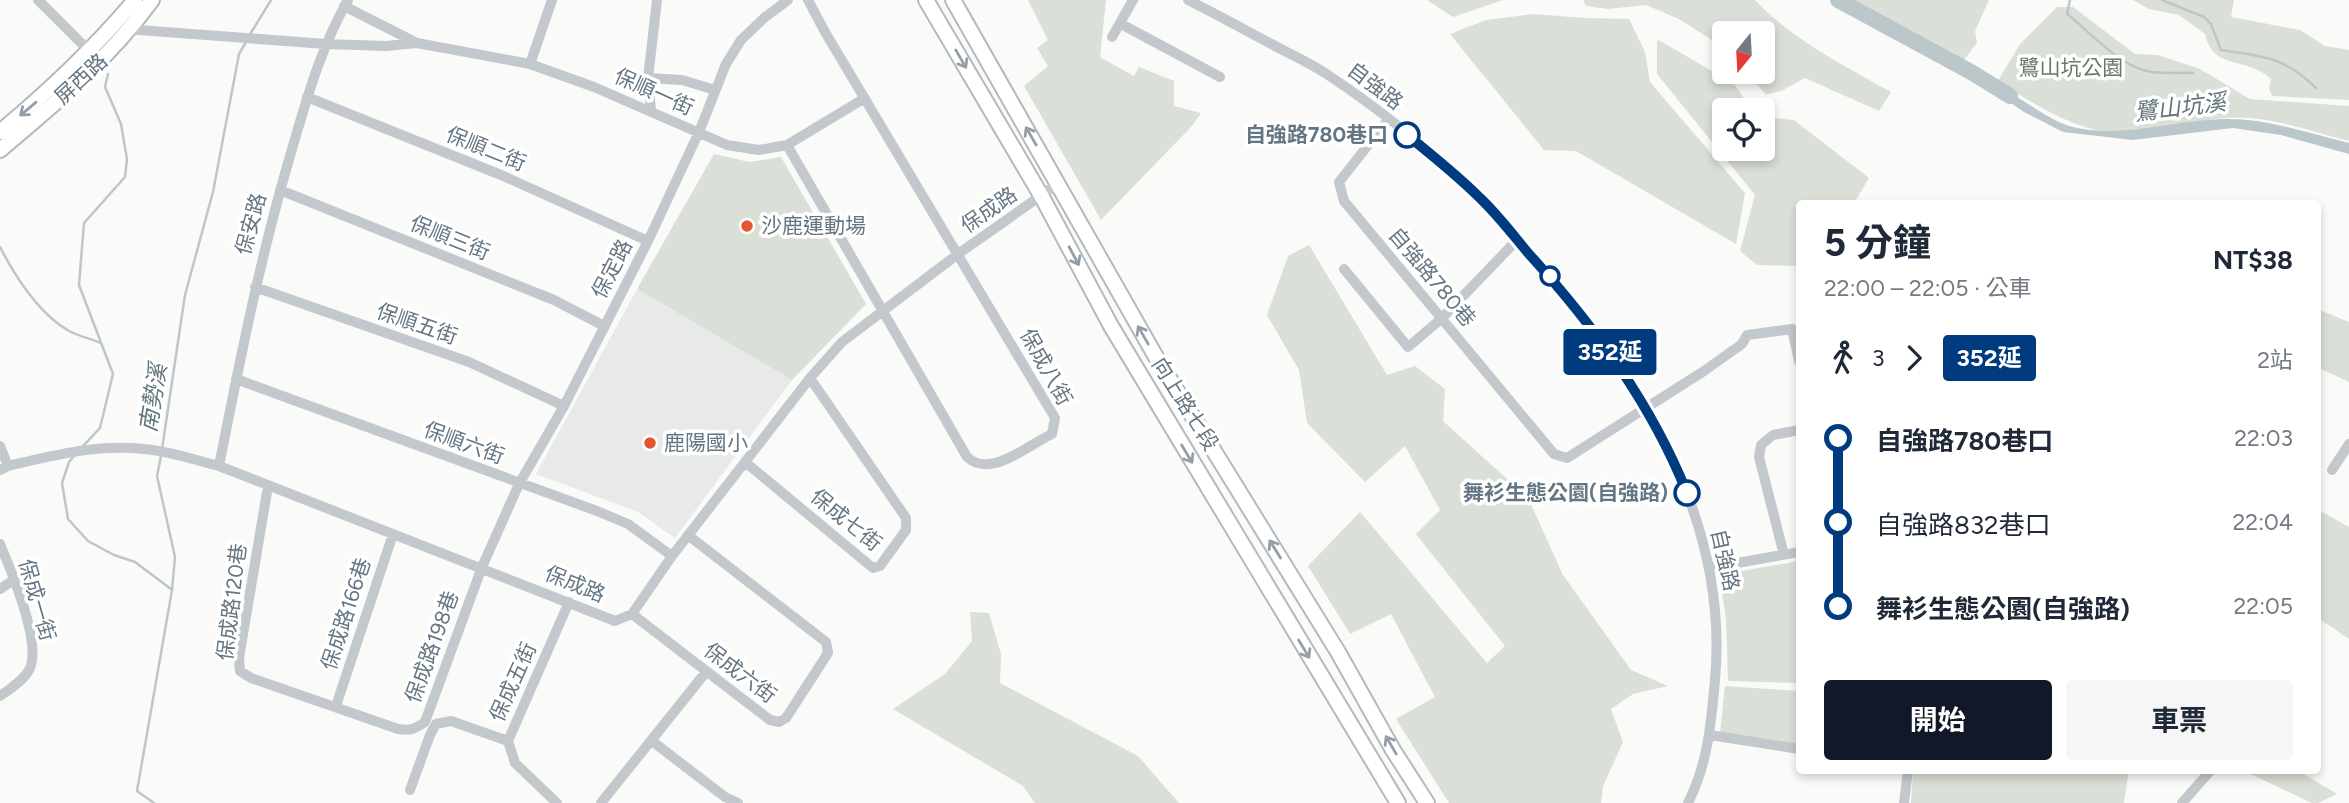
<!DOCTYPE html>
<html lang="zh-TW">
<meta charset="utf-8">
<style>
:root{--surface:#fff;--page:#f6f6f7;--text:#1f2937;--muted:#747a83;--accent:#111827}
body{margin:0;font-family:Figtree,"Noto Sans TC",sans-serif;background:var(--page);color:var(--text);height:100vh;display:flex;flex-direction:column;font-size:26px;white-space:nowrap}
*{box-sizing:border-box;margin:0}
p{font-size:23px;color:var(--muted)}
.icon{flex:none;width:38px;height:38px;fill:none;stroke:currentColor;stroke-width:2;stroke-linecap:round;stroke-linejoin:round}
.map{position:relative;flex:1;overflow:hidden}
.sheet{position:absolute;left:1796px;top:200px;width:525px;height:574px;display:flex;flex-direction:column;background:var(--surface);border-radius:7px;box-shadow:0 4px 10px #0003}
.sheet>*{flex:none}
.badge{padding:0 14px;border-radius:5px;font-size:24px;line-height:46px}
.needle{width:46px;rotate:198deg}
.controls{position:absolute;left:1712px;top:21px;display:grid;gap:14px}
.controls a{display:grid;place-items:center;width:63px;height:63px;border-radius:7px;background:var(--surface);box-shadow:0 4px 10px #0003;font-size:35px}
.map>.badge{position:absolute;translate:-50% -50%;box-shadow:0 0 0 4px #fff}
.legs{display:flex;align-items:center;gap:10px;height:77px;padding:0 28px;font-size:23px}
.legs p{margin-inline-start:auto}
.overview{display:flex;align-items:center;justify-content:space-between;height:119px;padding:0 28px}
h1{font-size:38px;font-weight:700;line-height:52px}
.button{display:flex;gap:14px;margin-top:auto;padding:14px 28px}
.button a{flex:1;height:80px;border-radius:7px;background:var(--accent);color:#fff;font-size:28px;font-weight:700;line-height:80px;text-align:center}
.button a+a{background:var(--page);color:var(--text)}
ul{padding:0 28px;list-style:none}
li{display:flex;align-items:center;gap:24px;height:84px;font-size:26px}
li i{display:grid;place-items:center;width:10px;height:100%;margin:0 9px;background:currentColor}
li i::after{content:'';width:18px;height:18px;margin:-9px;border:5px solid;border-radius:50%;background:var(--surface)}
li p{margin-inline-start:auto}
li:first-child i{background:linear-gradient(#0000 50%,currentColor 0)}
li:last-child i{background:linear-gradient(currentColor 50%,#0000 0)}
.map>svg:first-child{display:block}
.built{fill:#e8e9e9}
.green{fill:#dadfd7}
.water{fill:#bbc7cb}
.lines{fill:none;stroke-linecap:round;stroke-linejoin:round}
.stream{stroke:#bbc7cb;stroke-width:2.5}
.river{stroke:#bbc7cb;stroke-width:16}
.secondary-casing{stroke:#b3babf;stroke-width:18}
.street{stroke:#c3c8cc;stroke-width:10}
.secondary{stroke:#fff;stroke-width:14}
.oneway{stroke:#939fa8}
.line-1-casing{stroke:#fff;stroke-width:16}
.line-1{stroke:#003b80;stroke-width:10}
.stop-1-dot{fill:#fff;stroke:#003b80;stroke-width:3.5}
.poi-dot{fill:#e4572e;stroke:#fff;stroke-width:2.5}
.labels{text-anchor:middle;stroke-width:7;stroke-linejoin:round;paint-order:stroke}
.park-label{font-size:21px;fill:#687a64;stroke:#fff}
.street-label{font-size:21px;fill:#657683;stroke:#fff}
.stop-label{font-size:21px;font-weight:bold;fill:#657683;stroke:#fff;text-anchor:end}
.poi-label{font-size:21px;fill:#657683;stroke:#fff;text-anchor:start}
.water-label{font-size:23px;font-style:italic;fill:#60757c;stroke:#fff}
</style>
<div class="map">
<svg width="2349" height="803" viewBox="0 0 2349 803">
<rect width="100%" height="100%" fill="#fafaf8"/>
<path class="built" d="M637,289L792,380L675,538L638,512L536,474Z"/>
<path class="green" d="M1028,0H1106L1100,57L1134,76L1139,67L1174,81V106L1201,113L1191,127L1101,220L1024,86L1048,66L1037,48L1048,40Z
M1427,0H1503L1453,17Z
M1583,0H1755C1793,40 1843,65 1891,92L1879,111L1805,78L1781,91L1766,95L1746,72H1762V33H1724V48L1679,19L1646,5L1608,9L1586,6Z
M1850,0H1989L1975,31L1977,43L1963,61Z
M2133,0H2234L2231,17L2300,30L2325,46L2349,50V100L2272,96L2269,89L2271,79C2247,56 2213,71 2205,34L2179,15L2149,9Z
M2057,7H2073L2135,54L2158,55L2200,69L2250,99L2349,106V141C2309,131 2266,114 2224,118C2191,120 2158,136 2124,134C2077,132 2037,106 1998,81L2020,44Z
M1533,14L1585,18L1629,19L1645,52L1650,82L1745,193L1736,244L1576,151L1544,150L1450,34L1486,20Z
M1657,39L1734,84L1752,110H1724V149H1762V117L1794,120L1869,178L1854,203H1799V266L1757,265L1740,251L1755,195L1657,74Z
M714,154L749,162L781,157L866,304L792,380L637,289Z
M1309,245L1387,375L1415,366L1445,389L1443,421L1528,498L1563,575L1631,670L1668,686L1633,694L1611,709L1623,742L1603,786L1601,803H1449L1396,719L1435,697L1391,614L1350,634L1308,566L1360,512L1487,663L1505,646L1416,534L1440,510L1405,446L1365,482L1307,423L1299,370L1267,315L1288,256Z
M2317,309L2349,322V382L2317,367Z
M2317,509L2349,527V639L2321,620L2317,625Z
M1799,561V683L1728,681L1726,618L1719,575Z
M970,612L989,613L1001,654L1000,683L1138,756L1179,803H1035L1023,786L893,709L945,674L972,641Z
M1725,686L1799,691V746L1720,733Z
M1913,770H2129L2124,803H1911Z
M2242,770H2297L2337,794L2318,803H2312Z"/>
<path class="water" d="M1992,85C2021,95 2045,120 2073,127C2121,139 2175,120 2223,119C2266,118 2308,133 2349,143V154L2281,135L2233,128L2133,140L2063,132L2024,112L1999,95Z"/>
<g class="lines">
<path class="stream" d="M2070,0L2067,14C2091,33 2114,60 2143,70C2157,75 2178,72 2193,73
M2162,0L2204,17L2211,24L2221,50C2264,57 2283,56 2316,88
M249,36L271,0
M0,247C16,278 38,313 69,331C79,336 91,339 101,343
M83,446L100,428L113,374L79,285L84,223L125,177L127,159L121,124L105,87L108,74
M162,449L185,295L213,192L239,54L246,42
M74,456L69,462L62,483L68,519L88,541L114,555L135,562L171,589
M154,803L137,791L172,590L175,557L157,476L161,456"/>
<path class="river" d="M1838,0L1971,72L2010,96"/>
<g class="secondary-casing">
<path id="secondary" d="M926,0L1042,197L1111,326L1398,803
M953,0L1156,357L1338,652L1393,750L1427,803
M0,132C49,91 94,49 135,0
M0,150C56,103 109,59 152,0"/>
</g>
<path class="street" d="M38,0L92,54
M1188,0C1218,15 1247,31 1277,47C1294,56 1312,64 1328,75C1381,110 1434,153 1480,198C1497,215 1512,235 1529,253C1635,370 1730,515 1715,680C1711,724 1708,763 1688,803
M344,6L417,43L530,64L594,87L727,145L759,150L787,145L865,98
M1121,24L1220,77
M125,29L326,44L386,46L417,43
M1112,37L1133,0
M530,64L552,0
M648,78L682,80L715,90
M307,97L501,175L648,241
M651,111L648,78L657,0
M1388,120L1339,182L1344,201L1554,454L1567,458L1704,371L1742,344L1747,335L1792,329L1799,361
M787,145L967,457C990,479 1028,445 1052,434L1055,418L825,32L808,0
M280,190L554,300L604,326
M1344,269L1408,347L1441,319L1517,240
M255,287L469,362L564,406
M236,379L597,511L628,524L672,556
M0,446L8,466
M745,462L873,568L880,566L906,530V518L810,378
M219,466C240,359 261,254 292,149C307,98 321,47 348,0
M0,470L8,466C54,455 97,444 144,449C169,451 195,460 219,466L615,621L632,614L672,556L745,462L810,378L842,342L958,254L1059,183
M2332,470L2349,444
M268,486L239,658L240,671L251,678L398,729C410,731 415,729 425,722L482,567L519,484L564,406L648,241L699,132L726,64L741,40L764,18L788,0
M0,544C11,570 43,645 29,670C23,681 10,689 0,696
M1784,555L1759,457L1761,445L1773,435L1799,430
M1709,568L1799,552
M0,589L15,579
M632,614L770,720L779,722L786,718L828,653L826,642L689,536
M336,706L393,534
M1710,735L1799,749
M652,741L725,797L738,803
M410,790L430,735L436,724L451,721L508,741
M557,803L515,763L508,741L569,602
M601,803L706,672
M1904,803L1908,770
M2182,803L2211,770"/>
<use href="#secondary" class="secondary"/>
</g>
<defs><path id="oneway-shaft" d="M-6 0H5M1.5-3L5.5 0L1.5 3" fill="none" stroke-width="1.6" stroke-linecap="round" stroke-linejoin="round" transform="scale(1.75)"/></defs>
<g class="oneway">
<use href="#oneway-shaft" transform="translate(961 59) rotate(60)"/>
<use href="#oneway-shaft" transform="translate(28 109) rotate(140)"/>
<use href="#oneway-shaft" transform="translate(1031 136) rotate(-120)"/>
<use href="#oneway-shaft" transform="translate(1074 256) rotate(62)"/>
<use href="#oneway-shaft" transform="translate(1143 335) rotate(-120)"/>
<use href="#oneway-shaft" transform="translate(1187 454) rotate(59)"/>
<use href="#oneway-shaft" transform="translate(1275 549) rotate(-122)"/>
<use href="#oneway-shaft" transform="translate(1304 649) rotate(59)"/>
<use href="#oneway-shaft" transform="translate(1391 745) rotate(-120)"/>
</g>
<g class="lines">
<g class="line-1-casing">
<path id="line-1" d="M1407,135C1432,155 1457,175 1480,198C1498,215 1513,235 1529,254C1594,326 1651,403 1687,493"/>
</g>
<use href="#line-1" class="line-1"/>
</g>
<g class="stop-1-dot">
<circle cx="1407" cy="135" r="12"/>
<circle cx="1550" cy="276" r="9"/>
<circle cx="1687" cy="493" r="12"/>
</g>
<g class="poi-dot">
<circle cx="747" cy="226" r="7"/>
<circle cx="650" cy="443" r="7"/>
</g>
<g class="labels">
<g class="park-label">
<text x="2071" y="75">鷺山坑公園</text>
</g>
<g class="street-label">
<text transform="translate(81 79) rotate(-43)" y="7">屏西路</text>
<text transform="translate(1375 86) rotate(37)" y="7">自強路</text>
<text transform="translate(654 92) rotate(24)" y="7">保順一街</text>
<text transform="translate(486 149) rotate(22)" y="7">保順二街</text>
<text transform="translate(989 210) rotate(-35)" y="7">保成路</text>
<text transform="translate(251 224) rotate(-75)" y="7">保安路</text>
<text transform="translate(450 238) rotate(22)" y="7">保順三街</text>
<text transform="translate(612 269) rotate(-63)" y="7">保定路</text>
<text transform="translate(1432 277) rotate(50)" y="7">自強路780巷</text>
<text transform="translate(417 324) rotate(19)" y="7">保順五街</text>
<text transform="translate(1046 367) rotate(61)" y="7">保成八街</text>
<text transform="translate(1185 404) rotate(58)" y="7">向上路七段</text>
<text transform="translate(464 443) rotate(20)" y="7">保順六街</text>
<text transform="translate(846 520) rotate(39)" y="7">保成七街</text>
<text transform="translate(1725 560) rotate(77)" y="7">自強路</text>
<text transform="translate(575 584) rotate(22)" y="7">保成路</text>
<text transform="translate(37 600) rotate(74)" y="7">保成一街</text>
<text transform="translate(232 602) rotate(-83)" y="7">保成路120巷</text>
<text transform="translate(346 614) rotate(-72)" y="7">保成路166巷</text>
<text transform="translate(432 647) rotate(-70)" y="7">保成路198巷</text>
<text transform="translate(740 673) rotate(37)" y="7">保成六街</text>
<text transform="translate(513 682) rotate(-66)" y="7">保成五街</text>
</g>
<g class="stop-label">
<text x="1388" y="142">自強路780巷口</text>
<text x="1668" y="500">舞衫生態公園(自強路)</text>
</g>
<g class="poi-label">
<text x="761" y="233">沙鹿運動場</text>
<text x="664" y="450">鹿陽國小</text>
</g>
<g class="water-label">
<text transform="translate(2180 107) rotate(-7)" y="8">鷺山坑溪</text>
<text transform="translate(153 398) rotate(-81)" y="8">南勢溪</text>
</g>
</g>
</svg>
<div class="controls">
<a><svg class="needle" viewBox="-14 -14 28 28"><path d="M0-13l5 13h-10z" fill="#e53935"/><path d="M0 13l5-13h-10z" fill="#747a83"/></svg></a>
<a><svg class="icon" aria-label="locate" viewBox="0 0 24 24"><circle cx="12" cy="12" r="6"/><path d="M12 2v4M12 18v4M2 12h4M18 12h4"/></svg></a>
</div>
<b class="badge" style="left:1610px;top:352px;background:#003b80;color:#fff">352延</b>
<section class="sheet">
<div class="overview"><div><h1>5 分鐘</h1><p>22:00 – 22:05 · 公車</p></div><b>NT$38</b></div>
<div class="legs"><svg class="icon" aria-label="walk" viewBox="0 0 24 24"><circle cx="13" cy="4" r="2"/><path d="M13 8l-2 6 4 7M11 14l-3 7M7 12l3-4h3l4 4"/></svg>3<svg class="icon" aria-label="forward" viewBox="0 0 24 24"><path d="M9 5l7 7-7 7"/></svg><b class="badge" style="background:#003b80;color:#fff">352延</b><p>2站</p></div>
<ul>
<li><i style="color:#003b80"></i><b>自強路780巷口</b><p>22:03</p></li>
<li><i style="color:#003b80"></i><span>自強路832巷口</span><p>22:04</p></li>
<li><i style="color:#003b80"></i><b>舞衫生態公園(自強路)</b><p>22:05</p></li>
</ul>
<div class="button"><a>開始</a><a>車票</a></div>
</section>
</div>
